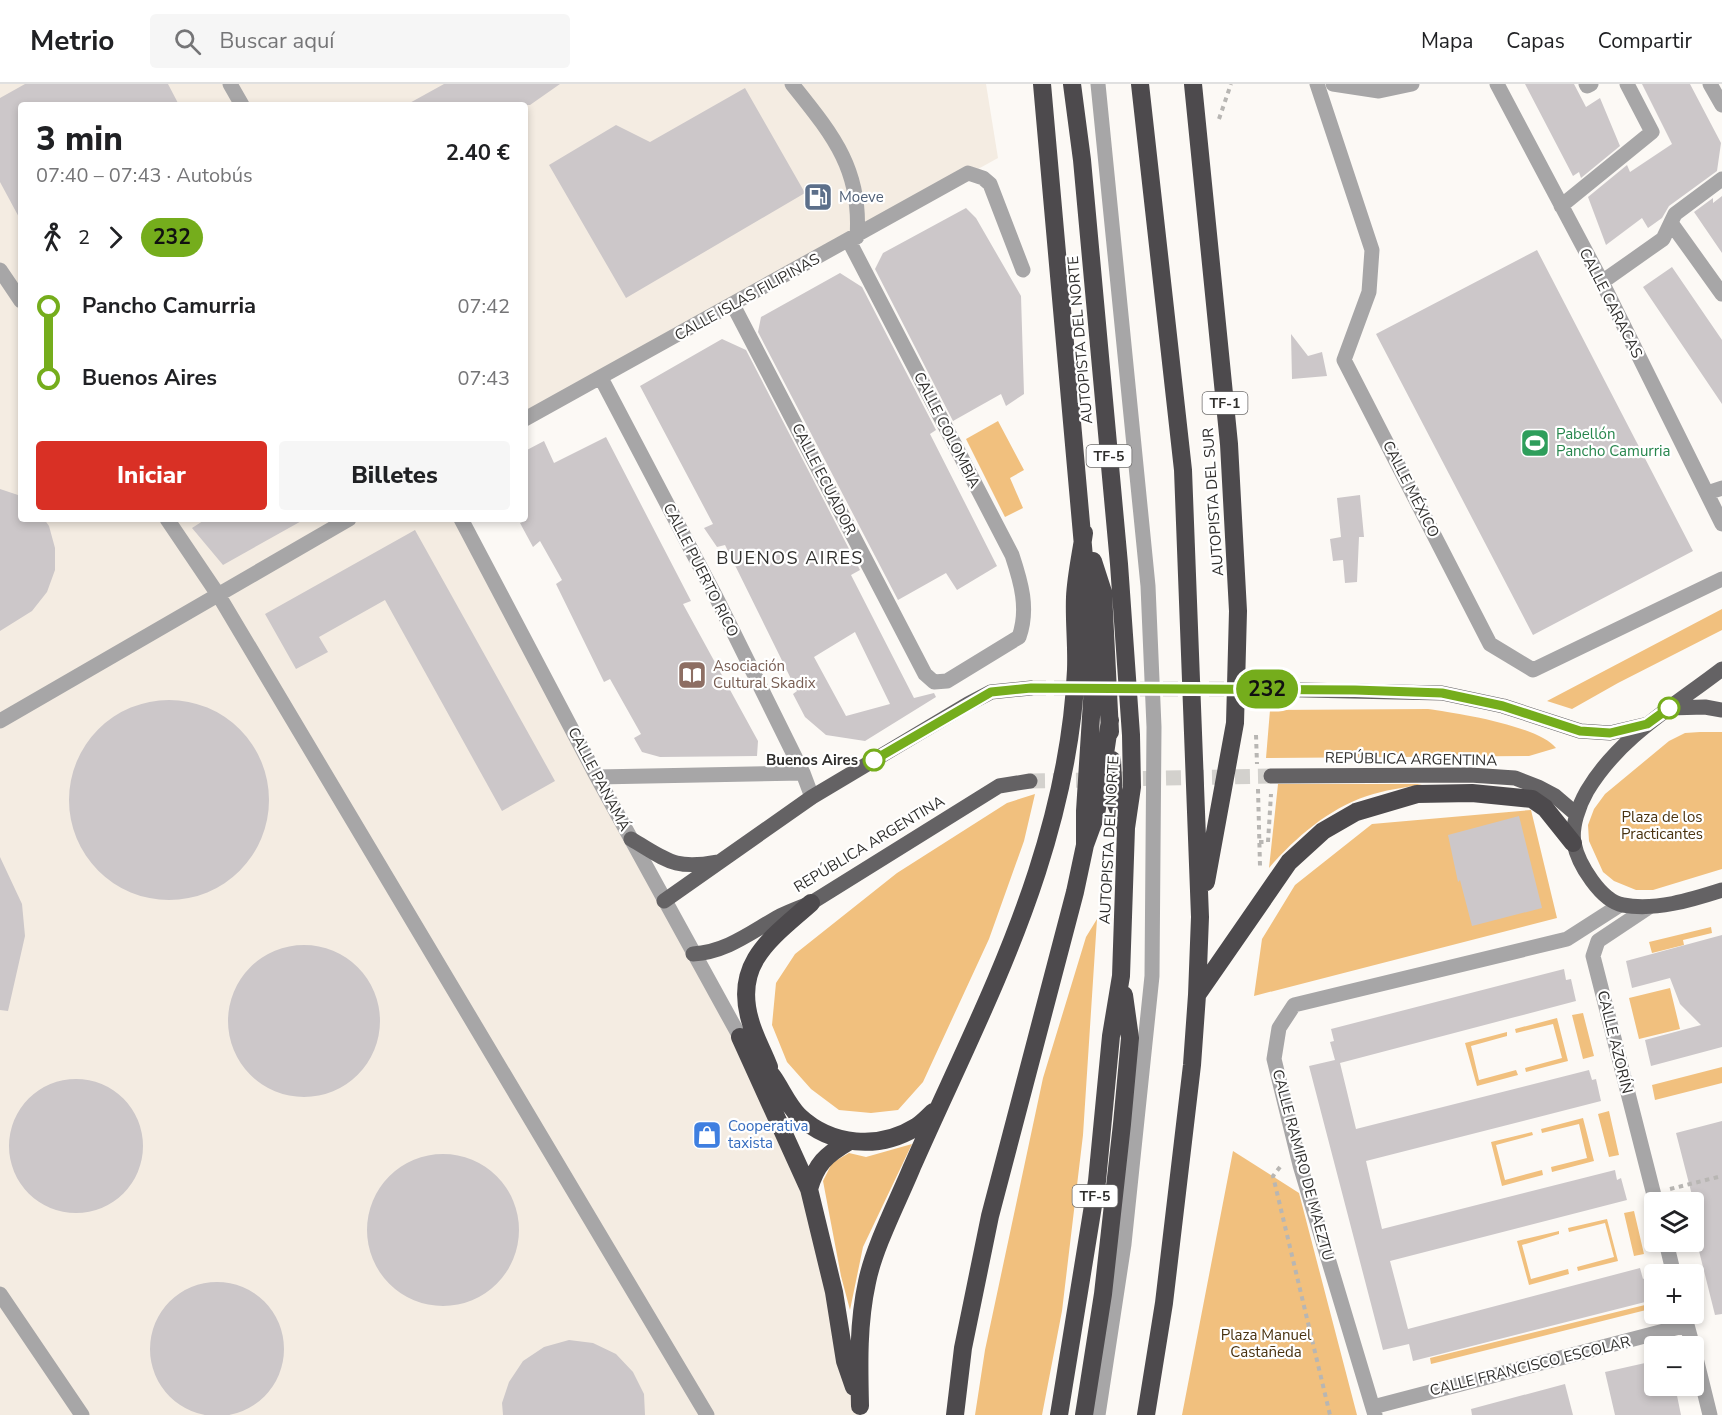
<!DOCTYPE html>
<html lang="es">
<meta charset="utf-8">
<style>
:root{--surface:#fff;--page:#f6f6f6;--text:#202124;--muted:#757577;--line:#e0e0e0;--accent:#d93025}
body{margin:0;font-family:"Nunito Sans",sans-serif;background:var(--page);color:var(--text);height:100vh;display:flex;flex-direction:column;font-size:22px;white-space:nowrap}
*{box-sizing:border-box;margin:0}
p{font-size:20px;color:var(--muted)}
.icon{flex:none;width:33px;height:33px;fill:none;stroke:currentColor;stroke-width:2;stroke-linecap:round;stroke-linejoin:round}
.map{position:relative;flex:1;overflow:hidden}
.drawer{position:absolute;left:18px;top:18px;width:510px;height:420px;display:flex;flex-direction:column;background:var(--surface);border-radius:6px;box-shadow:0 3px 9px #0003}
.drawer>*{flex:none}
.badge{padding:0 12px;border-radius:20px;font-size:21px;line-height:39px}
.controls{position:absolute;left:1644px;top:1108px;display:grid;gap:12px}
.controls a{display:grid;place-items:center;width:60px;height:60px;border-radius:6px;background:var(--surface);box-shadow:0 3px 9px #0003;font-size:30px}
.map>.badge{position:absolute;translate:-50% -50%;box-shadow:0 0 0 3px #fff}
.legs{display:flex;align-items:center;gap:9px;height:66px;padding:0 18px;font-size:20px}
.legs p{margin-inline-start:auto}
.headline{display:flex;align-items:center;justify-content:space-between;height:102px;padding:0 18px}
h1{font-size:33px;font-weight:800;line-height:45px}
.action{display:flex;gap:12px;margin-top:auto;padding:12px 18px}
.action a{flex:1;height:69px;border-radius:6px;background:var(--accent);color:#fff;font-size:24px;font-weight:800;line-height:69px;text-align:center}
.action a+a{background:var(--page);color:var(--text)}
ul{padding:0 18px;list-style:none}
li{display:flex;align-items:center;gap:21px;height:72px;font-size:22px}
li i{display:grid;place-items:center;width:9px;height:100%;margin:0 8px;background:currentColor}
li i::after{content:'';width:15px;height:15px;margin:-8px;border:4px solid;border-radius:50%;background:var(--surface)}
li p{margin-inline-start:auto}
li:first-child i{background:linear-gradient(#0000 50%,currentColor 0)}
li:last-child i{background:linear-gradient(currentColor 50%,#0000 0)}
header{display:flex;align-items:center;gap:36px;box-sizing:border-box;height:84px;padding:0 30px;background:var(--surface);border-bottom:2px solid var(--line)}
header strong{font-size:28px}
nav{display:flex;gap:33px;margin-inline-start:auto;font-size:21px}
.search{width:420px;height:54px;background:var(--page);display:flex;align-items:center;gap:15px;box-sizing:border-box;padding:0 21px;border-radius:6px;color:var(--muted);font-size:22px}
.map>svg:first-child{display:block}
.built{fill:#f4ece2}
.green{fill:#f1c07e}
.building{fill:#ccc7c9;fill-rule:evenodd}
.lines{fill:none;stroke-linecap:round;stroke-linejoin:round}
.major-tunnel{stroke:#d3d1cd;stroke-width:15;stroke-dasharray:15 8;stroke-linecap:butt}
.path{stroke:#b8b6b3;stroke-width:4;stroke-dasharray:4.5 4.5;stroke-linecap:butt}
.minor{stroke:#a7a6a7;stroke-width:15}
.major{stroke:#646264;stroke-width:15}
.highway{stroke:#4d4a4d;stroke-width:18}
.line-1-casing{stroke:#fff;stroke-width:14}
.line-1{stroke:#75ad1c;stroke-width:9}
.stop-1-dot{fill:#fff;stroke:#75ad1c;stroke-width:3}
.labels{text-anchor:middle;stroke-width:4.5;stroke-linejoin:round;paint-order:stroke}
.shield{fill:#fff;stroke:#6e6d6c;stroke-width:1.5}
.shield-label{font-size:14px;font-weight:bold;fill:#302f2d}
.service-label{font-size:15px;fill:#4e5e75;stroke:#fff;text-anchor:start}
.street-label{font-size:15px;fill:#302f2d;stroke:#fff}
.leisure-label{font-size:15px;fill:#27864d;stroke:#fff;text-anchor:start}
.education-label{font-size:15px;fill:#785e54;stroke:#fff;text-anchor:start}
.stop-label{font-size:15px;font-weight:bold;fill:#302f2d;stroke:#fff;text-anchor:end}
.park-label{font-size:15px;fill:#49320f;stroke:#fff}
.shop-label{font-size:15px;fill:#366cbe;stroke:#fff;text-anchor:start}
.quarter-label{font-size:18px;letter-spacing:1.5px;fill:#302f2d;stroke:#fff}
</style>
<header>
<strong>Metrio</strong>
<div class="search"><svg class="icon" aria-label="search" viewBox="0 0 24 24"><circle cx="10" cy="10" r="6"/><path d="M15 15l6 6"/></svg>Buscar aquí</div>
<nav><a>Mapa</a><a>Capas</a><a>Compartir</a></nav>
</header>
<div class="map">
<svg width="1722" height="1331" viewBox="0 0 1722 1331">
<rect width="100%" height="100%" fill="#fcf9f5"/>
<path class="built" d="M0,0H986L998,74L525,335V21H21V435H461L631,755L809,1105L862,1331H0Z"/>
<path class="green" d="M998,337L1024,386L1010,394L1023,424L1005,433L966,355Z
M1722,525V546L1618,599L1572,625L1547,617Z
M1428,625C1457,629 1539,642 1556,664L1529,672L1266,674L1270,626Z
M1700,648H1722V785L1653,806H1636L1614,797L1603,788L1589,757L1588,741L1594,725L1605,710L1669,657L1685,649Z
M1278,700H1422C1404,704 1384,706 1367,712C1328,725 1295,754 1269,784Z
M1035,710L1024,757L989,855L923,998L898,1026L871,1029L839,1026L811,1005L787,978L772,941L776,899L795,870L897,789L1007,719Z
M1531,726L1557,834L1254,912L1262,855L1295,801L1372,740Z
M1097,835L1083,1051L1062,1227L1042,1331H975L985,1266L1043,994L1086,853Z
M1711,843L1712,849L1683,856L1684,861L1652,869L1649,858Z
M1670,904L1680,945L1639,955L1629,914Z
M1583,929L1594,972L1583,975L1572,931Z
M1557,934L1568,977L1526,988L1525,984L1562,974L1553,940L1516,949L1515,945Z
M1507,948V952L1471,962L1479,996L1516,986L1518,991L1477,1002L1465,959Z
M1722,983V999L1655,1016L1652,1001Z
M1609,1027L1619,1071L1609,1073L1598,1030Z
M1583,1034L1594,1077L1552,1088L1551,1083L1587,1074L1579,1040L1542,1049L1541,1045Z
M1532,1048L1533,1051L1496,1061L1505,1096L1542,1086L1543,1091L1502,1102L1491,1058Z
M912,1060L863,1163L850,1226L841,1192L823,1097L832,1079L849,1069L866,1073Z
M1233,1067L1299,1109L1357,1331H1182Z
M1634,1127L1644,1170L1634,1172L1624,1129Z
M1607,1135L1618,1177L1578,1187L1577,1183L1614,1173L1605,1139L1569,1148L1568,1144Z
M1559,1147V1150L1522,1161L1531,1195L1568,1185L1569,1190L1529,1201L1517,1157Z
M1653,1219L1654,1224L1431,1280L1430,1274Z"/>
<path class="building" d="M25,0H168L179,21H21V137L0,98V14Z
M444,0H560L530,21H406Z
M1525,0H1574L1586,23L1600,14L1620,62L1581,94L1579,88L1573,92Z
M1642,0H1690L1721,59L1717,87L1669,122L1662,134L1648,144L1642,134L1606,161L1588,113L1627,81L1630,88L1672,60Z
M745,4L805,109L626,214L549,81L616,41L650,58Z
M1722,112V169L1694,128L1713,114V119Z
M966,124L976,134L1021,212L1024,310L1006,322L1001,310L953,337L875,185L883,169Z
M1537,166L1693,467L1533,551L1376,250Z
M1672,183L1722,256V320L1643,203Z
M840,189L862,203L936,346L930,350L997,482L957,506L946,489L898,516L758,248L761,233Z
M1291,250L1308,272L1322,268L1327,292L1292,295Z
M722,255L746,266L860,486L851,491L914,614L934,609L936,613L865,657L826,651L805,633L793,610L797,607L725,461L717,463L704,444L713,440L640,302ZM855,548L890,620L846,632L814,573Z
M606,353L691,517L683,520L758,657L757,672L660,673L642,668L634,654L641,650L610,595L604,598L556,500L562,496L540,457L533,463L520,439L525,437V367L544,357L554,379Z
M0,405L21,412V435H44L49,442L55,464V486L47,508L32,527L0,547Z
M1360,411L1364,453H1359L1357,498L1345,499L1343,476L1333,477L1330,455L1341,453L1337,414Z
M206,435H305L223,481L192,444Z
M415,446L555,697L502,727L385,516L319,553L328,568L296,585L265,530Z
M69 716a100 100 0 1 1 200 0a100 100 0 1 1-200 0Z
M1519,732L1542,824L1472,842L1460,796L1458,798L1448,751Z
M0,773L22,820L25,852L8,927L0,926Z
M1722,851V963L1651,982L1645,956L1701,941L1680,920L1670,894L1632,904L1626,877Z
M228 937a76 76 0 1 1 152 0a76 76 0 1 1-152 0Z
M1564,885L1566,896L1571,895L1576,917L1340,979L1356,1045L1589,986L1592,996L1596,995L1601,1017L1366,1077L1382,1145L1615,1086L1617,1096L1621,1094L1627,1116L1390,1177L1408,1245L1640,1184L1643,1195L1647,1193L1653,1216L1413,1277L1409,1260L1383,1266L1309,982L1335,976L1330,958L1334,957L1331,945Z
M9 1062a67 67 0 1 1 134 0a67 67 0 1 1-134 0Z
M1722,1037V1230L1715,1231L1694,1147V1119L1676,1049Z
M367 1146a76 76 0 1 1 152 0a76 76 0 1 1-152 0Z
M150 1265a67 67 0 1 1 134 0a67 67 0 1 1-134 0Z
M569,1256L593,1259L616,1270L633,1288L644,1310L645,1331H503L502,1319L509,1298L523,1277L544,1263Z
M1654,1277V1302H1675L1681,1331H1615L1605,1288Z
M1565,1300L1573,1331H1472L1471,1325Z"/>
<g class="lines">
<path class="major-tunnel" d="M1031,604H1087
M1117,605H1264
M1120,695L1271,692
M1030,697L1096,696"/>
<path class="path" d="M1219,35L1231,0
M1256,651L1257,680
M1258,705L1260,782
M1259,758H1268L1271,710
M1280,1083L1273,1092L1330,1331
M1670,1105L1722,1092"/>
<path class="minor" d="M230,0L242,21
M792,0C832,50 862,85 857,153
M1317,0L1372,166L1369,208L1344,276L1490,560L1533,586L1722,495
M1333,0L1379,7L1412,0
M1497,0L1602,198L1722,440
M1586,0L1587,2L1591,0
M1710,0L1722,21
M1561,122L1652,48L1627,0
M1671,139L1722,210
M0,186L21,217
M1602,198L1663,155L1675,130L1722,95
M733,221L925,590L934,598L947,597L1019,553C1029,525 1021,498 1012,471L849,157
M601,294L716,513L803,689L812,713
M525,335L968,89L983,94L990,100L1023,186
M1707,409L1722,404
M167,435L219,512L707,1331
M461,435L597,693L740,953
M0,637L349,435
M597,693L803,689
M1649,823L1598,857L1593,872L1656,1119
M1666,1158L1674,1191
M0,1210L82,1331
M1684,1230L1693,1263
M1694,1266L1710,1331
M1373,1323L1687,1241
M1098,1331L1124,1160L1152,892L1154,643L1148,502L1098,0
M1375,1331L1300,1081L1274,975L1279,944L1294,921L1567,855L1620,821"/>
<path class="major" d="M1722,585C1674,622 1619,653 1587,707C1579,721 1571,743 1574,759C1578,780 1601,817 1623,821C1655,827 1691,816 1722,806
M1264,605L1442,609L1503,622L1580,647L1610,649L1644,641
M1669,624L1705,623L1722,626
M1271,692L1470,691L1515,694L1538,703L1555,712L1576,730
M631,755C667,776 674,786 717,778
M664,817L812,713L968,620L991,608L1031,604
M693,870C727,868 751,848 780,832C790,827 801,823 811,819L999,702L1030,697"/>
<path class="highway" d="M1042,0L1094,586L1085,727V761
M1140,0L1183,386L1200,833L1197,911L1192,981L1164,1219L1146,1331
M1193,0L1229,360L1238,527L1235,639L1206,798
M1093,477L1103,508L1110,648
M1112,676L1114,715L1126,744
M1197,911L1289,778L1323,747L1356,728L1417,710L1472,709L1532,715L1545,724L1573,759
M740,953L809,1105L834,1208L845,1277L854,1303
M755,972C761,979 768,986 773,993C782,1006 788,1021 799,1032C831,1062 879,1066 916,1043C922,1039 928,1033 933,1028
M769,983C763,967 754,952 750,936C733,878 773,853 811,819
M809,1105C816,1080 826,1071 848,1058
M860,1322C859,1280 858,1239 867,1198C874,1163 898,1117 912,1083C955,985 1004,890 1037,788C1058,723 1073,654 1076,586C1077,562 1074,537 1075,513C1076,492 1081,470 1084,449
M955,1331L963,1264L990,1132L1075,808L1085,761L1096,731L1110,636
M1059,1331L1097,1097L1111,952L1121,892L1126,744L1132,703L1131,651L1119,480L1082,76L1072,0
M1084,1331L1103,1210L1122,1040L1130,954L1124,911"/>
</g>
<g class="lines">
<g class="line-1-casing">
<path id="line-1" d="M874,676L991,608L1031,604L1355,606L1442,609L1503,622L1580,647L1610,649L1647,640L1669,624"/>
</g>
<use href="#line-1" class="line-1"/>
</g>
<defs>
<g id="fuel-square" transform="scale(1.5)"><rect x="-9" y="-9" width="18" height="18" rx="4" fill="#5c6f8a" stroke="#fff"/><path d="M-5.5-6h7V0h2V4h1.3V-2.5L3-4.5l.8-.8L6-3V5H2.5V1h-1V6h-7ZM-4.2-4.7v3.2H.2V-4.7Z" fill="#fff"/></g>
<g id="stadium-square" transform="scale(1.5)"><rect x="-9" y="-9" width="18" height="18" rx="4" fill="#2e9e5b" stroke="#fff"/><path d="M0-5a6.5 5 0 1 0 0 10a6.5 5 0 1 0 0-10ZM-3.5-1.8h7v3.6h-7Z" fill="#fff"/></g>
<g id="library-square" transform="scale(1.5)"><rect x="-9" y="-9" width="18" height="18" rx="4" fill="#8d6e63" stroke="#fff"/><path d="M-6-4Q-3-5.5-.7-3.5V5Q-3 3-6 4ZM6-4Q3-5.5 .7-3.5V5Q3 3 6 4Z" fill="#fff"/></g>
<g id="shop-square" transform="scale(1.5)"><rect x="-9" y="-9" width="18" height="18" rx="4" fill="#3f7fe0" stroke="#fff"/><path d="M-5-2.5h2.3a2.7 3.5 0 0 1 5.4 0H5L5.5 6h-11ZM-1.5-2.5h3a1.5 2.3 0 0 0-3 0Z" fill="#fff"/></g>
</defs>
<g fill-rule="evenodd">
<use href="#fuel-square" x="818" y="113"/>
<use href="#stadium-square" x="1535" y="359"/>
<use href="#library-square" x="692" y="591"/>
<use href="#shop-square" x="707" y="1051"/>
</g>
<g class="stop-1-dot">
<circle cx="1669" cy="624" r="10"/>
<circle cx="874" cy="676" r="10"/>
</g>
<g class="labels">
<g class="shield">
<rect x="1202.5" y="308" width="45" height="22" rx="4.5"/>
<rect x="1086.5" y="361" width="45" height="22" rx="4.5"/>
<rect x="1072.5" y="1101" width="45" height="22" rx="4.5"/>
</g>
<g class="shield-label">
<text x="1225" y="324">TF-1</text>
<text x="1109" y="377">TF-5</text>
<text x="1095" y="1117">TF-5</text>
</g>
<g class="service-label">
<text x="839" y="118">Moeve</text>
</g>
<g class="street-label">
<text transform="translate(747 213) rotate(-29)" y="5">CALLE ISLAS FILIPINAS</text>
<text transform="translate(1611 219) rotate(63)" y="5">CALLE CARACAS</text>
<text transform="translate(1080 256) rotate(-95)" y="5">AUTOPISTA DEL NORTE</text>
<text transform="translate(947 346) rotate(63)" y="5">CALLE COLOMBIA</text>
<text transform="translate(824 395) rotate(63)" y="5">CALLE ECUADOR</text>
<text transform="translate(1411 405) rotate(63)" y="5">CALLE MÉXICO</text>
<text transform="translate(1213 418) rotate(-94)" y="5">AUTOPISTA DEL SUR</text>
<text transform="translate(701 486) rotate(63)" y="5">CALLE PUERTO RICO</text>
<text transform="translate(1411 675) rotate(1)" y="5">REPÚBLICA ARGENTINA</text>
<text transform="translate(599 695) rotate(62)" y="5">CALLE PANAMÁ</text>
<text transform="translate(1109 756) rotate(-87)" y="5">AUTOPISTA DEL NORTE</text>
<text transform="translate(869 760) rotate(-31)" y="5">REPÚBLICA ARGENTINA</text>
<text transform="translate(1615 958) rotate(76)" y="5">CALLE AZORÍN</text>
<text transform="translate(1303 1081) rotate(75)" y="5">CALLE RAMIRO DE MAEZTU</text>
<text transform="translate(1530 1282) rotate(-14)" y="5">CALLE FRANCISCO ESCOLAR</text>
</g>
<g class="leisure-label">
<text x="1556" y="355">Pabellón<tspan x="1556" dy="17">Pancho Camurria</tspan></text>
</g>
<g class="education-label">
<text x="713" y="587">Asociación<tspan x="713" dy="17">Cultural Skadix</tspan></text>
</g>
<g class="stop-label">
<text x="858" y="681">Buenos Aires</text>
</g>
<g class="park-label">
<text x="1662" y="738">Plaza de los<tspan x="1662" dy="17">Practicantes</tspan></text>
<text x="1266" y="1256">Plaza Manuel<tspan x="1266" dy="17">Castañeda</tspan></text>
</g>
<g class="shop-label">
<text x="728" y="1047">Cooperativa<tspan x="728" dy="17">taxista</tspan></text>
</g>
<g class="quarter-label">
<text x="790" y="480">BUENOS AIRES</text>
</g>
</g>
</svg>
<div class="controls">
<a><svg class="icon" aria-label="layers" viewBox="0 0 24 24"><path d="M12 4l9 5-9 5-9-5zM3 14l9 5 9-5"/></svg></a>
<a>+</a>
<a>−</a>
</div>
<b class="badge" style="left:1267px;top:605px;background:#75ad1c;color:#111">232</b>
<section class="drawer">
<div class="headline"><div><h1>3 min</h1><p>07:40 – 07:43 · Autobús</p></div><b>2.40 €</b></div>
<div class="legs"><svg class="icon" aria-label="walk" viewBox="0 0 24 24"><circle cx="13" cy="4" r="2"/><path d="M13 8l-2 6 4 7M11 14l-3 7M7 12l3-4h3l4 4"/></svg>2<svg class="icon" aria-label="forward" viewBox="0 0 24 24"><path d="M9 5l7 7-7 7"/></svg><b class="badge" style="background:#75ad1c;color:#111">232</b></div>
<ul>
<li><i style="color:#75ad1c"></i><b>Pancho Camurria</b><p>07:42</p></li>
<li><i style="color:#75ad1c"></i><b>Buenos Aires</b><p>07:43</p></li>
</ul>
<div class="action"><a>Iniciar</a><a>Billetes</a></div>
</section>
</div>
